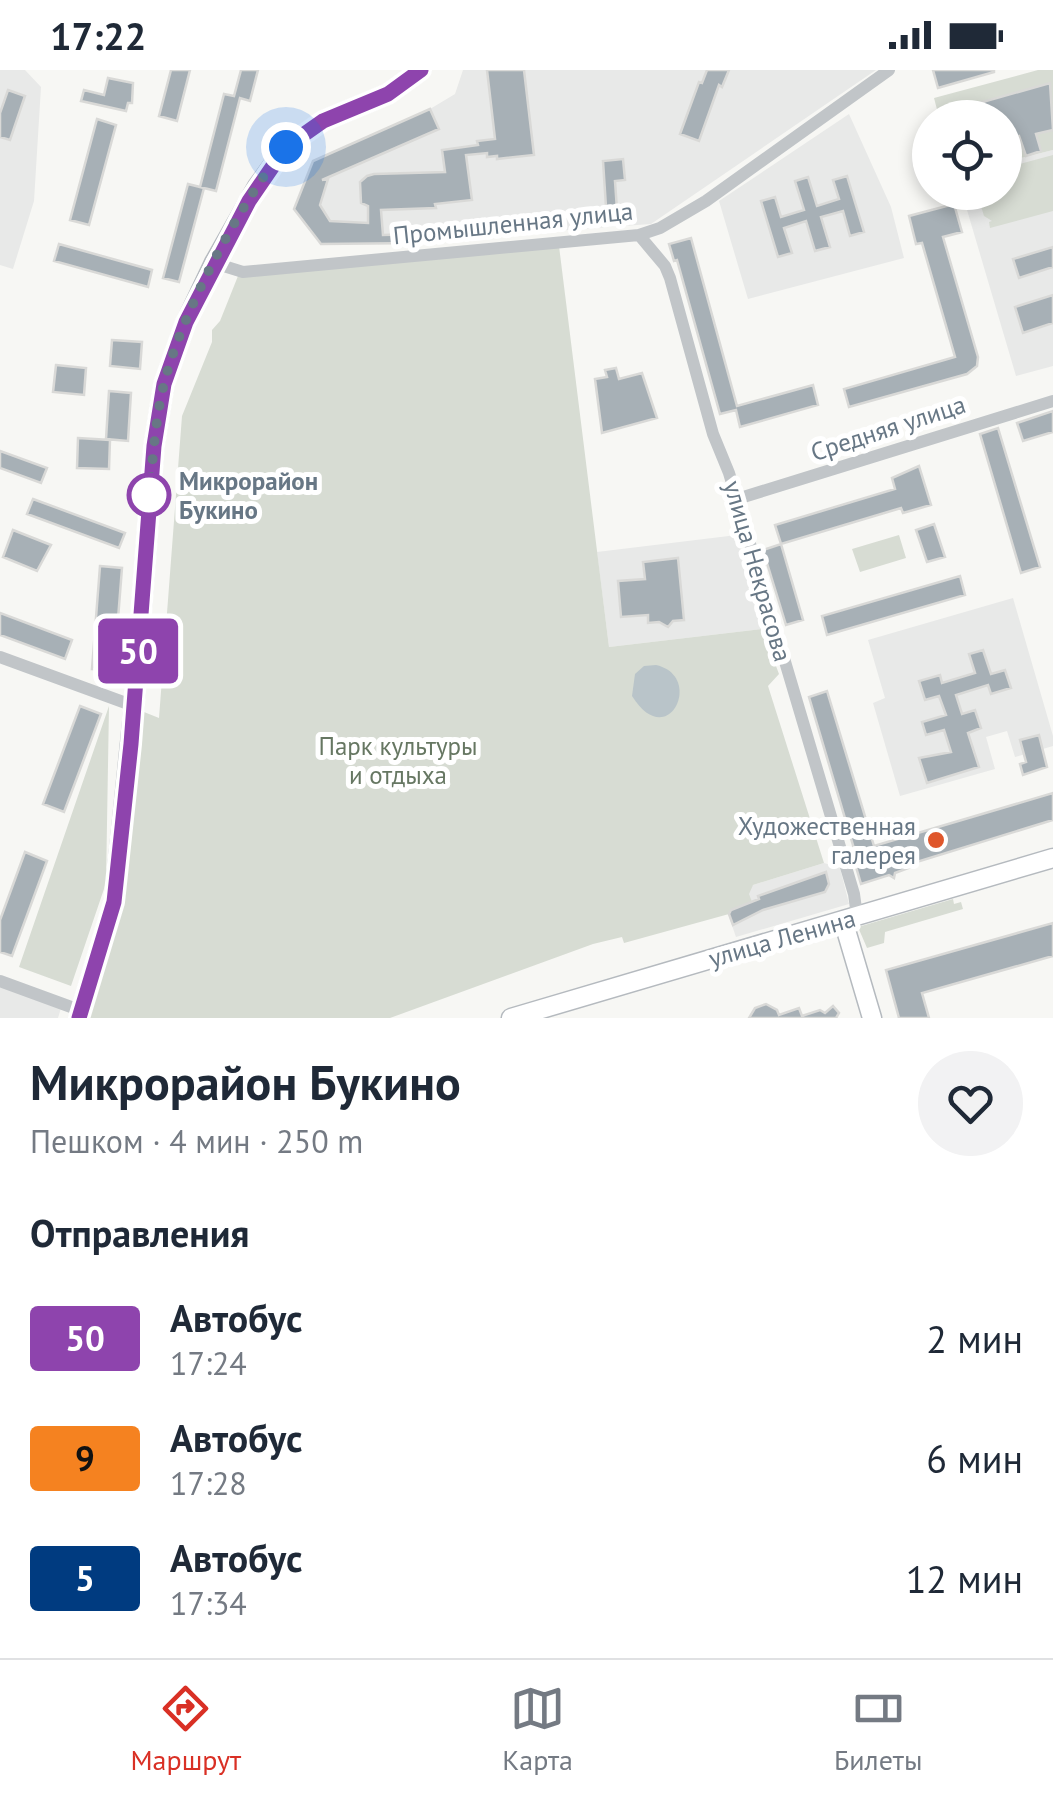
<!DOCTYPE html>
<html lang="ru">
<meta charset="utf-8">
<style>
:root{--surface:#fff;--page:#f2f2f3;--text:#1f2937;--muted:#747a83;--line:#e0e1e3;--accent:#d93025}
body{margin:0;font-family:"PT Sans",sans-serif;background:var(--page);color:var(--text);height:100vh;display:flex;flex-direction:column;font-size:38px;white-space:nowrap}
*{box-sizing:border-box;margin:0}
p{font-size:32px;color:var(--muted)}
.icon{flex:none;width:55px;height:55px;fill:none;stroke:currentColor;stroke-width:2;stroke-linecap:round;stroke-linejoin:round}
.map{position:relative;height:948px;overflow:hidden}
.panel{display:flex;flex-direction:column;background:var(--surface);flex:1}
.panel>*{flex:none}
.badge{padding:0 20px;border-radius:8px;font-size:35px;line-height:65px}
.controls{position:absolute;left:912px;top:30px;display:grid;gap:20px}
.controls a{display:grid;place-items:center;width:110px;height:110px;border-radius:50%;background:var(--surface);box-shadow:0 5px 15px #0003;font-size:50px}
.you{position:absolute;width:50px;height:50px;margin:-25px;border:8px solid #fff;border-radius:50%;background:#1a73e8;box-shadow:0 0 0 15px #1a73e833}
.map>.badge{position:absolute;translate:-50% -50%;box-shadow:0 0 0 5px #fff}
h2{padding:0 30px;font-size:38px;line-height:90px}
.round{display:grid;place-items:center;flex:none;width:105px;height:105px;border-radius:52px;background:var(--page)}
.head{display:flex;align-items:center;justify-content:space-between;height:170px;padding:0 30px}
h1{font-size:48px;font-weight:700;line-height:75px}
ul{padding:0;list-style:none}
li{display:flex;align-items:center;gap:30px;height:120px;padding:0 30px}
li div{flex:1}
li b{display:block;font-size:38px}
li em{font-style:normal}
li .badge{min-width:110px;font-weight:700;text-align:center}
.status{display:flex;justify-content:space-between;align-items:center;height:70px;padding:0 50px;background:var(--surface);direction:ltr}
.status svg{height:28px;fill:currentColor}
.menu{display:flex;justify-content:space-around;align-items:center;height:140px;border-top:2px solid var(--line);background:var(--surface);font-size:28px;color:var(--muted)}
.menu a{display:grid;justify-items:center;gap:5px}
.menu .on{color:var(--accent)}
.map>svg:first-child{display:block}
.built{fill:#e8e9e8}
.green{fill:#d7dcd3}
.water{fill:#b9c4c9}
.building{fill:#a7b0b6;stroke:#d9d9d7;stroke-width:2.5}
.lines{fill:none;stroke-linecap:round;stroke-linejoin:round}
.secondary-casing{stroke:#b5babf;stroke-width:21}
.street{stroke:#c1c5c8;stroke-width:12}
.secondary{stroke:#fff;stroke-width:18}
.line-casing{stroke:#fff;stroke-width:22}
.line{stroke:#8e44ad;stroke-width:15}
.walk{stroke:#677785;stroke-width:10;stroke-dasharray:0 18}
.stop-dot{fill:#fff;stroke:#8e44ad;stroke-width:5}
.poi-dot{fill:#df572c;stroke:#fff;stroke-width:4}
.labels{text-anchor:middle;stroke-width:10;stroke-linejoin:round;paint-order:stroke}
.street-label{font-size:25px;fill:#677785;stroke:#fff}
.stop-label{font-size:25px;font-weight:bold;fill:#677785;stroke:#fff;text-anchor:start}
.park-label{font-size:25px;fill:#667762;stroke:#fff}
.poi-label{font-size:25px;fill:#677785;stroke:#fff;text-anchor:end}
</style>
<div class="status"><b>17:22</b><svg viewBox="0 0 49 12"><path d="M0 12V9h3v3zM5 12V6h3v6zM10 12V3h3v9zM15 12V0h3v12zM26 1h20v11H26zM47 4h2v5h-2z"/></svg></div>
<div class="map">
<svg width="1053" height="948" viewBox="0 0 1053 948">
<rect width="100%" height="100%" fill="#f7f7f4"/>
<path class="built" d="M0,0H25L41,17L34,131L13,199L0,195Z
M463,0H876L651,154L370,174L367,153L330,151L320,135L329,107L438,58L430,39L455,24Z
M849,44L891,137L904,188L748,229L719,131Z
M1053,80V296L1016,306L962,123L1005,122V92Z
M737,465L762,559L609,577L597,482Z
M1013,528L1053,666V676L1015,687L1007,661L986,667L995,699L900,726L873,633L885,628L868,570Z
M824,793L840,798L849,834L736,867L728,844L753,815Z
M0,915L61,938L58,948H0Z"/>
<path class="green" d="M1038,0H1053V80L1005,92V48L939,47L934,28Z
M1053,85V141L990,158L989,152L992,151L984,146L977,123L1005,122V98Z
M559,176L609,577L762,559L779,604L768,616L824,793L753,815L749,824L752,832L732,840L729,844L624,873L622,867L593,874L390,948H89L122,840L144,642L159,648L182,346L212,272V260L220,251L238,206Z
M899,465L906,488L860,502L852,479Z
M109,636L106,813L71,916L19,897Z
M953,829L954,834L961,832L963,839L885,862L884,873L867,878L858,857Z"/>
<path class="water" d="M656,595C705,606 668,684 632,626L635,604L644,596Z"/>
<path class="building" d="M171,0H190L177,51L159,46Z
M241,0H258L250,31L240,28L216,121L200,117L224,24L234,26Z
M487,0H524L534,85L497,89V86L487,87V83L466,85L472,130L435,134L436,138L381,140L383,165L417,164L418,173L321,174L294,139L313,91L430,39L439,59L322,110L328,109L320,135L330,151L368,153V136L361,133L360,112L367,106L374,104L445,102L442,80L478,75L477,71L495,69Z
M707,0H729L722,17L719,15L699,71L680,64L699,12L702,13Z
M933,0H994V2L938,18Z
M108,8L133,13L132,33H128L126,41L81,31L84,20L104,25Z
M1050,13L1053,60L1036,64L1041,81L1026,86L1019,66L1005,70V48H960L958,39Z
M8,20L25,26L10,70L0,67V43Z
M97,49L116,55L89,155L70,150Z
M623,89L625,110L615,111L618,154L578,157L577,140L606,137L603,91Z
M847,106L864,162L850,166L843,141L821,147L830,177L815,181L806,151L784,158L792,183L778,187L761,131L775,127L781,147L804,140L795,111L808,107L817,136L839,129L833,110Z
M188,114L204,118L179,212L163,208Z
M954,134L962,162L943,167L978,287L977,296L967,304L849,337L844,319L955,287L922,173L916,174L909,146Z
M691,168L737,336L813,315L818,335L740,357L736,340L720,344L677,190L674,191L669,174Z
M59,174L152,200L148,217L54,191Z
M1053,177V197L1019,208L1013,189Z
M1053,225V253L1023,263L1015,237Z
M112,270L142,272L140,299L110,296Z
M56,295L86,298L84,325L53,322Z
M616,298L619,309L642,303L657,348L602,363L595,309L607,307L605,300Z
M109,321L131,323L128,371L106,369Z
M1053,341V362L1023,371L1017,353Z
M998,358L1040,497L1021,503L980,364Z
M78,368L110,370L109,399L77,398Z
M0,381L47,398L41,413L0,398Z
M919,396L931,435L903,443L901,438L781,474L775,455L895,419L892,408Z
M33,429L125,463L119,478L27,444Z
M934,454L945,487L927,492L916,460Z
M13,460L51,475L37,501L3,487Z
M781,474L803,550L786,555L763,480Z
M678,488L684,550L673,551L668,557L659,552L648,553V545L621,547L618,511L645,509L643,492Z
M100,496L122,498L114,600L92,599Z
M960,506L965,525L827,565L822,546Z
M0,543L72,570L65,589L0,565Z
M983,580L991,604L1005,600L1011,618L991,624L988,615L956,625L962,644L975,640L981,658L968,663L979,697L927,713L919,688L951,682L944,660L926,665L922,652L946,645L939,626L925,630L919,611L940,605L942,613L975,603L969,584Z
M827,621L874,776L1053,723V750L910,794L911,797L895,803L894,808L889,805L861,814L852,783L855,782L809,627Z
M80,636L101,644L64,742L43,734Z
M1039,665L1047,697L1023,705L1020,694L1026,692L1020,670Z
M25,782L47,791L12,886L0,882V850Z
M826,802L829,814L825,822L763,840L733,855L729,844L731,840L759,829L758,826Z
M1053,853V886L922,923L929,948H899L886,900Z
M766,934L777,940L779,945L799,938L802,946L820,940L825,943L833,936L839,943L836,948H749L755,938Z"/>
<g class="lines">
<g class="secondary-casing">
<path id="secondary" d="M843,850L872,948
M79,948L114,832L134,636L154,376L164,314L186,252L214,193L257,117L286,77L323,51L388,24L421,0
M511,948L1053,788"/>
</g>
<path class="street" d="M639,165L665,196L670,208L713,364L729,403L854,824L857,846
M214,193L243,202L639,165L660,158L706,131L889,0
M737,429L1053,331
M0,587L134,636
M0,911L82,941"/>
<use href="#secondary" class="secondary"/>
</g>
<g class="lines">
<g class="line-casing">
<path id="line" d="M79,948L114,832L131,674L154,376L164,314L186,252L249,131L286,77L323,51L388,24L421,0"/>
</g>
<use href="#line" class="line"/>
<path class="walk" d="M149,425C153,389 155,353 163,318C179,248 240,132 286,77"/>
</g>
<circle class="stop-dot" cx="149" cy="425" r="20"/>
<circle class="poi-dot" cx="936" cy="770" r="10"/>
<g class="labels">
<g class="street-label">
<text transform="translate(513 153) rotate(-6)" y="9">Промышленная улица</text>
<text transform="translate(888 358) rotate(-18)" y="9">Средняя улица</text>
<text transform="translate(758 501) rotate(74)" y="9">улица Некрасова</text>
<text transform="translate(782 868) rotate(-16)" y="9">улица Ленина</text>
</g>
<g class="stop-label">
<text x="179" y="420">Микрорайон<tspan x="179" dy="29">Букино</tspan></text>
</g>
<g class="park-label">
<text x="398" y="685">Парк культуры<tspan x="398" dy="29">и отдыха</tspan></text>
</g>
<g class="poi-label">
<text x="916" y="765">Художественная<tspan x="916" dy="29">галерея</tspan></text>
</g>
</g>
</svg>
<div class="controls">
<a><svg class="icon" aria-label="locate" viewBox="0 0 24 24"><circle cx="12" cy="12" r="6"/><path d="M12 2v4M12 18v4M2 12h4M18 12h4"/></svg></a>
</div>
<div class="you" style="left:286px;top:77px"></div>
<b class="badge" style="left:138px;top:581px;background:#8e44ad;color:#fff">50</b>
</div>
<section class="panel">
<div class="head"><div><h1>Микрорайон Букино</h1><p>Пешком · 4 мин · 250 m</p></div><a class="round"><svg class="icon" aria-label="heart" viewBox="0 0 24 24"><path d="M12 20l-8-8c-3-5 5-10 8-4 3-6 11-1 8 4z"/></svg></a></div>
<h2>Отправления</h2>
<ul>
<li><span class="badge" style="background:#8e44ad;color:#fff">50</span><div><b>Автобус</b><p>17:24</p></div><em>2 мин</em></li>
<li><span class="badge" style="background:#f58220;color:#111">9</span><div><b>Автобус</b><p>17:28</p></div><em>6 мин</em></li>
<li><span class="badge" style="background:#003b80;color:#fff">5</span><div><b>Автобус</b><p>17:34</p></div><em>12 мин</em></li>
</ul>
</section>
<nav class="menu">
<a class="on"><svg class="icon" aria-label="directions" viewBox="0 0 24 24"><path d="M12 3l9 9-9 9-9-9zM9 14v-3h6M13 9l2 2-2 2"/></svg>Маршрут</a>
<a><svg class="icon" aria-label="map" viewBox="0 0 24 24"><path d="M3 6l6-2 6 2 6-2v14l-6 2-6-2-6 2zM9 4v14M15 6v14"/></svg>Карта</a>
<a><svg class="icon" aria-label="tickets" viewBox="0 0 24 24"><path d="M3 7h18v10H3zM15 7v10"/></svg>Билеты</a>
</nav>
